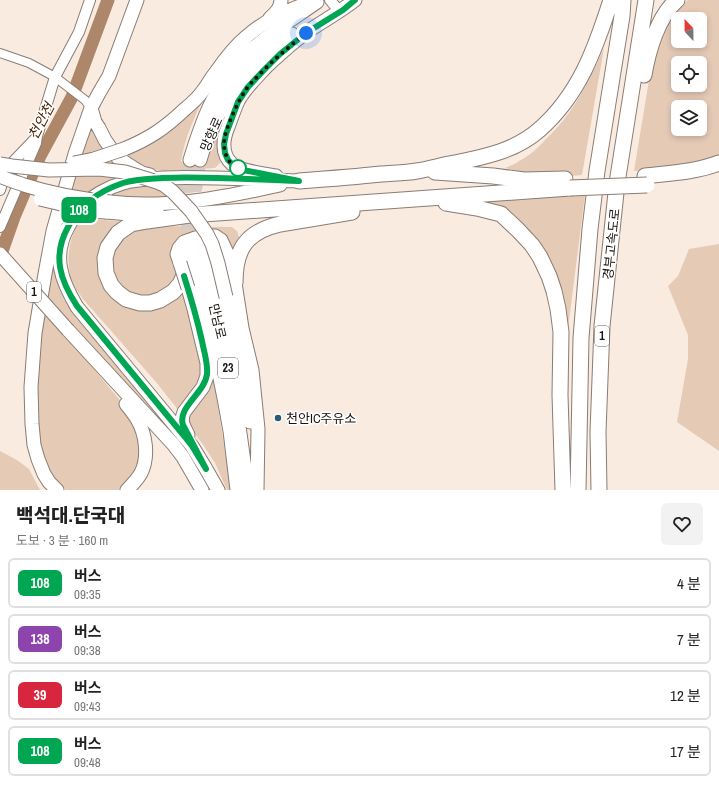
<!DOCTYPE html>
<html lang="ko">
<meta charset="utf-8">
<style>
:root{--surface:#fff;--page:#f2f2f2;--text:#222;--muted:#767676;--line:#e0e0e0}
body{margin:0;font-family:"Archivo Narrow","Noto Sans KR",sans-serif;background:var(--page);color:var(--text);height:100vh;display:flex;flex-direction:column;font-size:15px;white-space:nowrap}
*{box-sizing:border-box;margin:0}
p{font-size:13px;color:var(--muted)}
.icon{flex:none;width:22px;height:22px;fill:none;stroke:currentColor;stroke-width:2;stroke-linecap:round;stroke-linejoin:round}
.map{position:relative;height:490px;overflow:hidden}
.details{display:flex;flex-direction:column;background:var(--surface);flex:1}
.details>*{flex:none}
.badge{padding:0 8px;border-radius:6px;font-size:14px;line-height:26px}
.needle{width:26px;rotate:338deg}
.fabs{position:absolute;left:671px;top:12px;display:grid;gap:8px}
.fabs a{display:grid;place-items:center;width:36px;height:36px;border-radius:6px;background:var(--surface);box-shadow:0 2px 6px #0003;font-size:20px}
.you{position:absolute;width:20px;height:20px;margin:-10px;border:3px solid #fff;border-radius:50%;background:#1a73e8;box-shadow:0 0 0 6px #1a73e833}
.map>.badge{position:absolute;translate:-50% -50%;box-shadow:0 0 0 2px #fff}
.round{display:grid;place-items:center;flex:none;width:42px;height:42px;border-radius:6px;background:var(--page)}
.head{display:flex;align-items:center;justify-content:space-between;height:68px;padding:0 16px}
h1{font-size:19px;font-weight:800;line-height:30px}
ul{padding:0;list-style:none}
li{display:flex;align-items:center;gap:12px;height:50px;margin:0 8px 6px;padding:0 8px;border:2px solid var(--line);border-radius:6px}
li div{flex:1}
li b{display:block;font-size:15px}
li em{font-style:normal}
li .badge{min-width:44px;font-weight:700;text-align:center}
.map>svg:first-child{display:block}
.green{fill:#e5cab6;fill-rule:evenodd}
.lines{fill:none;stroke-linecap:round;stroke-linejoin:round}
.river{stroke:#ae8669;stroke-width:13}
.primary-tunnel{stroke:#d8cbc2;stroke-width:13;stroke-dasharray:13 6;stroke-linecap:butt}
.minor-casing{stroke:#897c73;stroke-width:10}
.tertiary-casing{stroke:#897c73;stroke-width:12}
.primary-casing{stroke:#897c73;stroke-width:15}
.trunk-casing{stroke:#897c73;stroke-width:15}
.motorway-casing{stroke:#897c73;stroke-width:17}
.minor{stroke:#fff;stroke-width:8}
.tertiary{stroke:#fff;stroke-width:10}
.primary{stroke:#fff;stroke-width:13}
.trunk{stroke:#fff;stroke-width:13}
.motorway{stroke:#fff;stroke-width:15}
.trunk-bridge-casing{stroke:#897c73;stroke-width:15;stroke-linecap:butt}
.motorway-bridge-casing{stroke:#897c73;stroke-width:17;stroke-linecap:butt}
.trunk-bridge{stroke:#fff;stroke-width:13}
.motorway-bridge{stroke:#fff;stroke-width:15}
.line-casing{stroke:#fff;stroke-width:9}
.line{stroke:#00a651;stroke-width:6}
.walk{stroke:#191411;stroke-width:4;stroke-dasharray:0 7.2}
.stop-dot{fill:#fff;stroke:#00a651;stroke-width:2}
.poi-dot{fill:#295b78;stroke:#fff;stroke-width:1.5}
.labels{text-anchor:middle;stroke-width:3;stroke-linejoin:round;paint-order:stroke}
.shield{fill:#fff;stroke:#5e5a58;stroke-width:1}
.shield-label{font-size:12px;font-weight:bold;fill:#191411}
.street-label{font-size:13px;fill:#191411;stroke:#fff}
.poi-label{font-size:13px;fill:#191411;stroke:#fff;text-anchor:start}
.water-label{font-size:14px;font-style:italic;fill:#4a2300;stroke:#fff}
</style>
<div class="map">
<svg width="719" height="490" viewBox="0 0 719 490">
<rect width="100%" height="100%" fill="#faebe1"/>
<path class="green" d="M688,0H719V157L671,168L634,171L653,56L668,22L678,9ZM678,19H700V41H678ZM678,63H700V85H678ZM678,107H700V129H678Z
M604,48L582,175L548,178L505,168C510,166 515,164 519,161C529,156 538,148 545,140C574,113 588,83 604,48Z
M205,95C195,116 185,137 181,161L183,163L202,165L206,164L215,136L232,102L223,160L215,168L164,171L144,168L125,156L137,150Z
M90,121L103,149L113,163L121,168L125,180L68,216L60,226Z
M145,184H201L203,187L201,191L164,197L140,198L107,196L122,189Z
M585,195L566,344L541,246L532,234L511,218L491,207L488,202L491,200Z
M82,218L127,222L106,240L120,301L181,292L188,301L199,345L202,378L179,411L156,382L83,299C78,292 73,285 71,277C65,257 70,234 82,218Z
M155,226L232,227L237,231L239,237L231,252L228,244L174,263L177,275L167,288L150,297L129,293L116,282L110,259L120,239L127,232Z
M719,244V451L677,422L688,359V335L668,286L678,276L689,249Z
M53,262L59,288L64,300L177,434L202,472H199L176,439L69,320L60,329L124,405L138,430L139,460L134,472L126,485L120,490H66C52,480 44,463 41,446C37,430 38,413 38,397C38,378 38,360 40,341C43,315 49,288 53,262Z
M212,368L231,490H227L215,463L204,446L187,423V417Z
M0,451L17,460L29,469L40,490H0Z"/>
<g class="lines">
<path class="river" d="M0,257L14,217L40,156L72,97L108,0"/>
<path class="primary-tunnel" d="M190,160L186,185L185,199L190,248
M196,211L195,190L200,160"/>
<g class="minor-casing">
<path id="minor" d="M0,53L29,63L55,77L85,100L91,108"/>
</g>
<g class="tertiary-casing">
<path id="tertiary" d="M330,0L335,6
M0,190L5,174L12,163L35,139
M0,227L36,143L37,136L55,77L79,32L90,0"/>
</g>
<g class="primary-casing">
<path id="primary" d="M190,160C202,121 214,87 243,57C247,52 252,48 257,45C276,29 297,16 317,2
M200,160C208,131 226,97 245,73C258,57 276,45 292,34
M276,176C265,174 239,171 232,164C221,154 223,139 228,127C231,119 234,110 238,101C245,88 257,77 267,66C280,54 293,42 307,32C323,21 340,12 355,0"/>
</g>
<g class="trunk-casing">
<path id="trunk" d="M270,18C276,13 281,8 281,0
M91,108L95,122L99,128L105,140L112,150L118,158L135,169L142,173L150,175
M124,149C149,139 165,128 185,109C191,104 197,99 202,92C207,86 211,78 216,72C225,59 234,47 246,37C266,19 291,9 316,0
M110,202C167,209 225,197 280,185
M106,212L142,215H159
M200,247L219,323L237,412L245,469L247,490
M191,253L198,288L216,359L224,398L230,431L237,490
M180,263L177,254L179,248L184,242L195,238L212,236H215L221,240L228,255L235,283L242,328L252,370L258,429L257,490
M188,288L194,309L207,363V376L203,387L184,412C180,422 184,426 188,435
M226,297L239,357L250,422
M68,330L173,444L183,457L202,490
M126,404C130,409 134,414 137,419C146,434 149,457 141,473C137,480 132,485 127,490
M57,490L49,482L44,474L38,459L34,445L32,424L31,387L35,333L45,274L53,231L75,154L91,108L99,93L109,76L137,0
M218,490L206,469L192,446L77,307C61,280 52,256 68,227C72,220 76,212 82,207C92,196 109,187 123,183C136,179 150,179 163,178C208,176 254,180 299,181"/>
</g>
<g class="motorway-casing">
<path id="motorway" d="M644,75C648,51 658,16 677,0
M435,172L493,176L524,180L565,179
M645,176C670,173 696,172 719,163
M299,181C326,179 353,177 381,174C392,173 405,173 417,171C430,169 442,165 455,163C484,157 515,151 539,130C579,95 595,50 611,0
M446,203L477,208L501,214L518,230L532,245L540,257L549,276L554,291L558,309L561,332L560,395L563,490
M190,248L187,269L180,284L173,292L160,300L150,303H140L126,299L117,292L111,285L106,273L105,258L108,247L118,233L131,224L147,221L190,215L570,188
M235,283C235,249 246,232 280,224L352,212
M578,490L581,338L590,229L597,171L622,16L623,0
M599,490L598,432L602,326L617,183L646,0"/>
</g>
<use href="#minor" class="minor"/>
<use href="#tertiary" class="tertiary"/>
<use href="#primary" class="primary"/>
<use href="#trunk" class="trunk"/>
<use href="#motorway" class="motorway"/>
<g class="trunk-bridge-casing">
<path id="trunk-bridge" d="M74,163L94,159L124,149
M0,164L12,166L49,170L99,169L125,172L157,182L164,185L173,192L191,211L207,234L212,244L218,263L226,297
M0,176C8,180 16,182 24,185C52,194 81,199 110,202
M40,199L90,211L106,212
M0,254L68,330
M180,263L188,288"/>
</g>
<g class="motorway-bridge-casing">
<path id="motorway-bridge" d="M570,188L647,185"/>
</g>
<use href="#trunk-bridge" class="trunk-bridge"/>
<use href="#motorway-bridge" class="motorway-bridge"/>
</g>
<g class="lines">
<g class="line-casing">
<path id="line" d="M184,276C191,298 197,319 202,341C204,352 208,363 207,374C205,393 177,407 183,425L206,469L192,446L185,437L77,306C60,280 52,256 68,227C80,204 99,191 123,183C136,179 150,179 163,178C208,176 254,180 299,181L243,170L233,165L228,160L225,153L224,144L226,134L238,102L248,87L264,70L280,54L306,33L343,10L355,0"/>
</g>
<use href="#line" class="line"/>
<path class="walk" d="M238,168L243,170C240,168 235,167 232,164C227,160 224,151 224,145C223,132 239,99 247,88C251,83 255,79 260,74C274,59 290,46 306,33"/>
</g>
<circle class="stop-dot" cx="238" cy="168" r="8"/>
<circle class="poi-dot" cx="278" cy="418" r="4"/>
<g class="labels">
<g class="shield">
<rect x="27" y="282" width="14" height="20" rx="3"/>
<rect x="595" y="326" width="14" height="20" rx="3"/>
<rect x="218" y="358" width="20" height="20" rx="3"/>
</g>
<g class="shield-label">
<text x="34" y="296">1</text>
<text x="602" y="340">1</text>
<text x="228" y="372">23</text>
</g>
<g class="street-label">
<text transform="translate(211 134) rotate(-66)" y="5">망향로</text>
<text transform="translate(611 244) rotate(-84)" y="5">경부고속도로</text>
<text transform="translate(218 321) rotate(77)" y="5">만남로</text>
</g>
<g class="poi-label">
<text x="286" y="423">천안IC주유소</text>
</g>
<g class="water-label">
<text transform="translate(41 121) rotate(-62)" y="5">천안천</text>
</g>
</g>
</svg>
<div class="fabs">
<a><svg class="needle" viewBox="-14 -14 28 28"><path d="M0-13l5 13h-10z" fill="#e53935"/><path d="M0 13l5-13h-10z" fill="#767676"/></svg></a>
<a><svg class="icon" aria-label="locate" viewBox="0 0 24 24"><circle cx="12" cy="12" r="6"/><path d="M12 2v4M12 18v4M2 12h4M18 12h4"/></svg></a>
<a><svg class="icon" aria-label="layers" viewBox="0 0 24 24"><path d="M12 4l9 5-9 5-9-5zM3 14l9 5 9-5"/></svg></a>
</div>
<div class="you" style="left:306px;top:33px"></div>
<b class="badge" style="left:79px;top:210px;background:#00a651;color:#fff">108</b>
</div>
<section class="details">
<div class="head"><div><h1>백석대.단국대</h1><p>도보 · 3 분 · 160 m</p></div><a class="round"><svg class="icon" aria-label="heart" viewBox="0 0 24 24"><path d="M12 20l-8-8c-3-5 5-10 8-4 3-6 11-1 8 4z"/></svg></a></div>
<ul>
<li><span class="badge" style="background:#00a651;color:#fff">108</span><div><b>버스</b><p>09:35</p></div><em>4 분</em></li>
<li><span class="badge" style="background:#8e44ad;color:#fff">138</span><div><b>버스</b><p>09:38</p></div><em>7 분</em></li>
<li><span class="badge" style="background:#d7263d;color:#fff">39</span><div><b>버스</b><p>09:43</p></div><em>12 분</em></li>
<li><span class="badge" style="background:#00a651;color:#fff">108</span><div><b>버스</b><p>09:48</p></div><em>17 분</em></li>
</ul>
</section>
